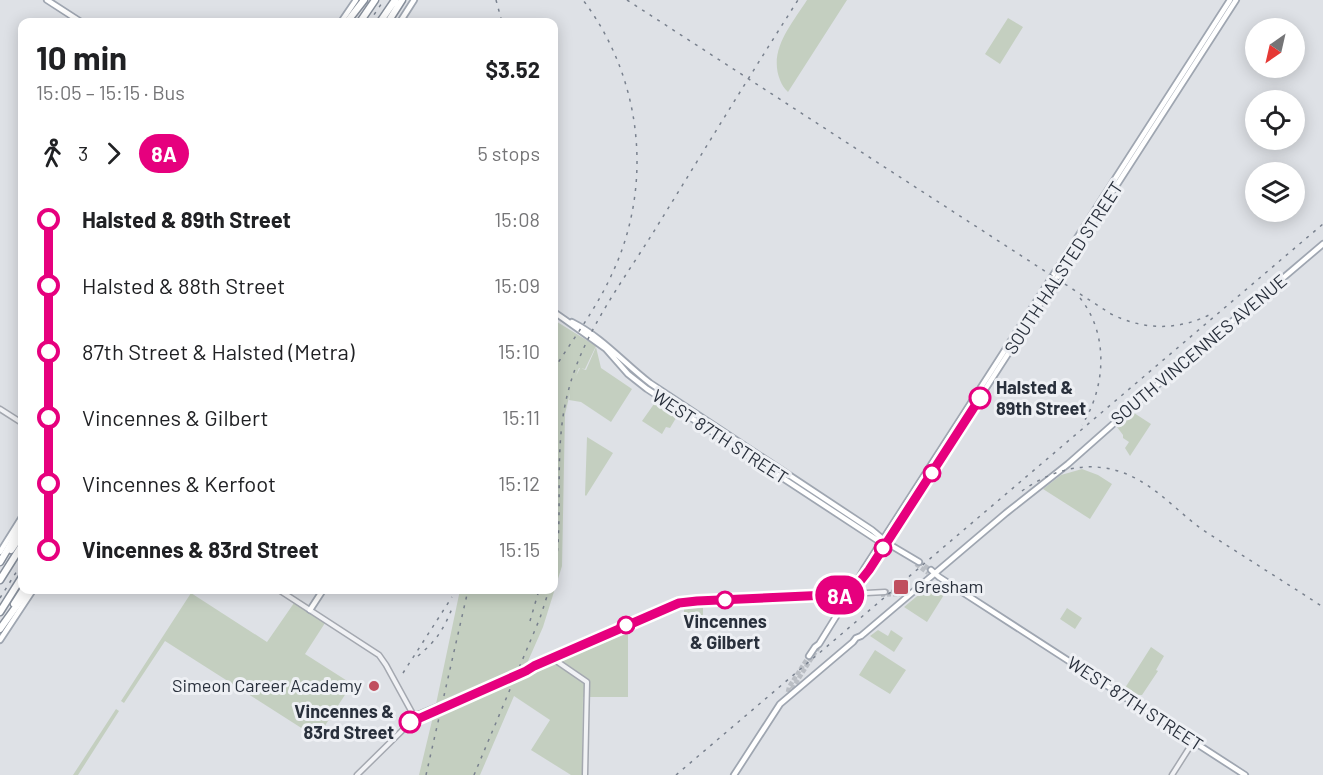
<!DOCTYPE html>
<meta charset="utf-8">
<style>
:root{--surface:#fff;--page:#f6f6f6;--text:#202124;--muted:#757577}
body{margin:0;font-family:Barlow,sans-serif;background:var(--page);color:var(--text);height:100vh;display:flex;flex-direction:column;font-size:22px;white-space:nowrap}
*{box-sizing:border-box;margin:0}
p{font-size:20px;color:var(--muted)}
.icon{flex:none;width:33px;height:33px;fill:none;stroke:currentColor;stroke-width:2;stroke-linecap:round;stroke-linejoin:round}
.map{position:relative;flex:1;overflow:hidden}
.panel{position:absolute;left:18px;top:18px;width:540px;height:576px;display:flex;flex-direction:column;background:var(--surface);border-radius:12px;box-shadow:0 3px 15px #0003}
.panel>*{flex:none}
.badge{padding:0 12px;border-radius:20px;font-size:21px;line-height:39px}
.needle{width:39px;rotate:214deg}
.buttons{position:absolute;left:1245px;top:18px;display:grid;gap:12px}
.buttons a{display:grid;place-items:center;width:60px;height:60px;border-radius:50%;background:var(--surface);box-shadow:0 3px 15px #0003;font-size:30px}
.map>.badge{position:absolute;translate:-50% -50%;box-shadow:0 0 0 3px #fff}
.legs{display:flex;align-items:center;gap:9px;height:66px;padding:0 18px;font-size:20px}
.legs p{margin-inline-start:auto}
.overview{display:flex;align-items:center;justify-content:space-between;height:102px;padding:0 18px}
h1{font-size:33px;font-weight:700;line-height:45px}
ul{padding:0 18px;list-style:none}
li{display:flex;align-items:center;gap:21px;height:66px;font-size:22px}
li i{display:grid;place-items:center;width:9px;height:100%;margin:0 8px;background:currentColor}
li i::after{content:'';width:15px;height:15px;margin:-8px;border:4px solid;border-radius:50%;background:var(--surface)}
li p{margin-inline-start:auto}
li:first-child i{background:linear-gradient(#0000 50%,currentColor 0)}
li:last-child i{background:linear-gradient(currentColor 50%,#0000 0)}
.map>svg:first-child{display:block}
.green{fill:#c4cfc0}
.lines{fill:none;stroke-linecap:round;stroke-linejoin:round}
.minor-tunnel{stroke:#babec4;stroke-width:4;stroke-dasharray:4 2;stroke-linecap:butt}
.major-tunnel{stroke:#babec4;stroke-width:4.5;stroke-dasharray:4.5 2;stroke-linecap:butt}
.minor-casing{stroke:#a4a8b0;stroke-width:7}
.major-casing{stroke:#9fa6b1;stroke-width:8}
.highway-casing{stroke:#878f9b;stroke-width:9}
.minor{stroke:#f1f2f5;stroke-width:4}
.major{stroke:#fff;stroke-width:4.5}
.highway{stroke:#fff;stroke-width:6}
.rail{stroke:#79818e;stroke-width:1.5;stroke-dasharray:3 6;stroke-linecap:butt}
.line-1-casing{stroke:#fff;stroke-width:14}
.line-1{stroke:#e6007e;stroke-width:9}
.stop-1-dot{fill:#fff;stroke:#e6007e;stroke-width:3}
.poi-dot{fill:#c04f5f;stroke:#eef0f4;stroke-width:2}
.labels{text-anchor:middle;stroke-width:6;stroke-linejoin:round;paint-order:stroke}
.street-label{font-size:18px;fill:#29303c;stroke:#eef0f4}
.stop-label{font-size:18px;font-weight:bold;fill:#29303c;stroke:#eef0f4;text-anchor:start}
.poi-label{font-size:18px;fill:#29303c;stroke:#eef0f4;text-anchor:start}
</style>
<div class="map">
<svg width="1323" height="775" viewBox="0 0 1323 775">
<rect width="100%" height="100%" fill="#dee1e6"/>
<path class="green" d="M807,0H847L788,92C784,88 782,85 780,80C768,50 792,24 807,0Z
M1008,18L1023,27L1000,64L985,54Z
M554,320L596,346L585,369L579,368L576,376L580,368L586,370L596,347L601,368L632,389L611,422L581,402L569,400L570,393L565,414L562,566L543,627L521,677L628,632V697H583L582,775H571L531,750L550,720L514,696L480,775H419L436,704L460,590H554Z
M654,404L676,418L670,428L666,427L662,434L642,421Z
M1134,413L1151,424L1130,456L1125,448L1129,442L1123,438V435L1117,427Z
M587,437L613,453L586,496L585,495Z
M1082,469L1098,475L1112,484L1090,519L1043,489L1061,475Z
M934,582L947,590L927,622L904,607Z
M191,593L267,642L294,603L325,623L305,654L352,684L317,738L165,641L124,703L121,701Z
M703,608V625L684,624V609Z
M1067,608L1082,618L1075,629L1060,619Z
M878,630L888,636L891,630L903,638L894,652L870,636Z
M1151,647L1164,656L1156,670L1158,671L1142,695H1137L1125,688Z
M875,650L906,670L890,694L859,675Z
M116,709L119,711L78,775H73Z"/>
<g class="lines">
<path class="minor-tunnel" d="M885,592L907,591
M881,595L903,594
M471,692L523,669
M472,695L521,674
M438,706L448,702"/>
<path class="major-tunnel" d="M919,562L931,570
M916,564L928,573
M792,689L818,648
M788,692L789,687L809,656"/>
<g class="minor-casing">
<path id="minor" d="M0,409L22,423
M279,590L379,655L386,665L415,718
M552,658L587,682L585,775
M523,669L679,603L885,592
M521,674L531,668
M448,702L471,692
M447,706L472,695
M416,718H420L437,710
M357,775L419,714L438,706
M1172,775L1193,742"/>
</g>
<g class="major-casing">
<path id="major" d="M47,0L81,22
M341,22L356,0
M400,22L414,0
M554,312L564,319
M564,319L606,349L628,374L647,389L877,540L887,543L919,562
M572,322C602,337 624,363 650,383L872,530L884,540
M0,552L22,517
M931,570L939,577L1245,775
M852,592L879,554L1236,0
M310,610L323,590
M0,640L33,590
M809,656L815,647L819,644L850,594L864,569L1230,0
M734,775L780,704L853,642L856,638L861,636L1006,513L1068,464L1155,387L1323,244"/>
</g>
<g class="highway-casing">
<path id="highway" d="M347,22L364,0
M360,22L375,0
M380,22L395,0
M388,22L402,0
M11,550L22,534
M0,562L22,525
M0,580L22,545
M14,604L23,590
M0,612L22,577
M0,629L28,590"/>
</g>
<use href="#minor" class="minor"/>
<use href="#major" class="major"/>
<use href="#highway" class="highway"/>
<path class="rail" d="M496,0L502,22
M627,0L1111,314C1143,330 1178,331 1211,314
M369,22L384,0
M1080,298C1109,334 1106,387 1082,425
M554,369C573,339 596,309 611,276C654,187 643,79 583,0
M1022,491C1058,465 1102,457 1142,482C1164,495 1182,515 1203,530C1243,556 1283,581 1323,607
M554,578C565,516 552,453 568,392C583,332 624,280 656,228C703,152 750,75 798,0
M0,598L22,563
M530,621L539,590
M418,656C437,640 444,629 453,606
M403,673L452,597
M426,775L468,590
M474,775L540,618L549,590
M676,775L1323,224"/>
</g>
<g class="lines">
<g class="line-1-casing">
<path id="line-1" d="M410,722L415,718H420L526,671L534,666L679,603L697,601L850,594L869,570L980,398"/>
</g>
<use href="#line-1" class="line-1"/>
</g>
<g class="stop-1-dot">
<circle cx="980" cy="398" r="10"/>
<circle cx="932" cy="473" r="8"/>
<circle cx="883" cy="548" r="8"/>
<circle cx="725" cy="600" r="8"/>
<circle cx="626" cy="625" r="8"/>
<circle cx="410" cy="722" r="10"/>
</g>
<g class="poi-dot">
<rect x="893" y="579" width="16" height="16" rx="3"/>
<circle cx="374" cy="686" r="6"/>
</g>
<g class="labels">
<g class="street-label">
<text transform="translate(1064 268) rotate(-57)" y="6">SOUTH HALSTED STREET</text>
<text transform="translate(1199 350) rotate(-40)" y="6">SOUTH VINCENNES AVENUE</text>
<text transform="translate(720 437) rotate(33)" y="6">WEST 87TH STREET</text>
<text transform="translate(1135 704) rotate(33)" y="6">WEST 87TH STREET</text>
</g>
<g class="stop-label">
<text x="996" y="394">Halsted &amp;<tspan x="996" dy="21">89th Street</tspan></text>
<text x="725" y="628" text-anchor="middle">Vincennes<tspan x="725" dy="21">&amp; Gilbert</tspan></text>
<text x="394" y="718" text-anchor="end">Vincennes &amp;<tspan x="394" dy="21">83rd Street</tspan></text>
</g>
<g class="poi-label">
<text x="914" y="593">Gresham</text>
<text x="362" y="692" text-anchor="end">Simeon Career Academy</text>
</g>
</g>
</svg>
<div class="buttons">
<a><svg class="needle" viewBox="-14 -14 28 28"><path d="M0-13l5 13h-10z" fill="#e53935"/><path d="M0 13l5-13h-10z" fill="#757577"/></svg></a>
<a><svg class="icon" aria-label="locate" viewBox="0 0 24 24"><circle cx="12" cy="12" r="6"/><path d="M12 2v4M12 18v4M2 12h4M18 12h4"/></svg></a>
<a><svg class="icon" aria-label="layers" viewBox="0 0 24 24"><path d="M12 4l9 5-9 5-9-5zM3 14l9 5 9-5"/></svg></a>
</div>
<b class="badge" style="left:840px;top:595px;background:#e6007e;color:#fff">8A</b>
<section class="panel">
<div class="overview"><div><h1>10 min</h1><p>15:05 – 15:15 · Bus</p></div><b>$3.52</b></div>
<div class="legs"><svg class="icon" aria-label="walk" viewBox="0 0 24 24"><circle cx="13" cy="4" r="2"/><path d="M13 8l-2 6 4 7M11 14l-3 7M7 12l3-4h3l4 4"/></svg>3<svg class="icon" aria-label="forward" viewBox="0 0 24 24"><path d="M9 5l7 7-7 7"/></svg><b class="badge" style="background:#e6007e;color:#fff">8A</b><p>5 stops</p></div>
<ul>
<li><i style="color:#e6007e"></i><b>Halsted &amp; 89th Street</b><p>15:08</p></li>
<li><i style="color:#e6007e"></i><span>Halsted &amp; 88th Street</span><p>15:09</p></li>
<li><i style="color:#e6007e"></i><span>87th Street &amp; Halsted (Metra)</span><p>15:10</p></li>
<li><i style="color:#e6007e"></i><span>Vincennes &amp; Gilbert</span><p>15:11</p></li>
<li><i style="color:#e6007e"></i><span>Vincennes &amp; Kerfoot</span><p>15:12</p></li>
<li><i style="color:#e6007e"></i><b>Vincennes &amp; 83rd Street</b><p>15:15</p></li>
</ul>
</section>
</div>
